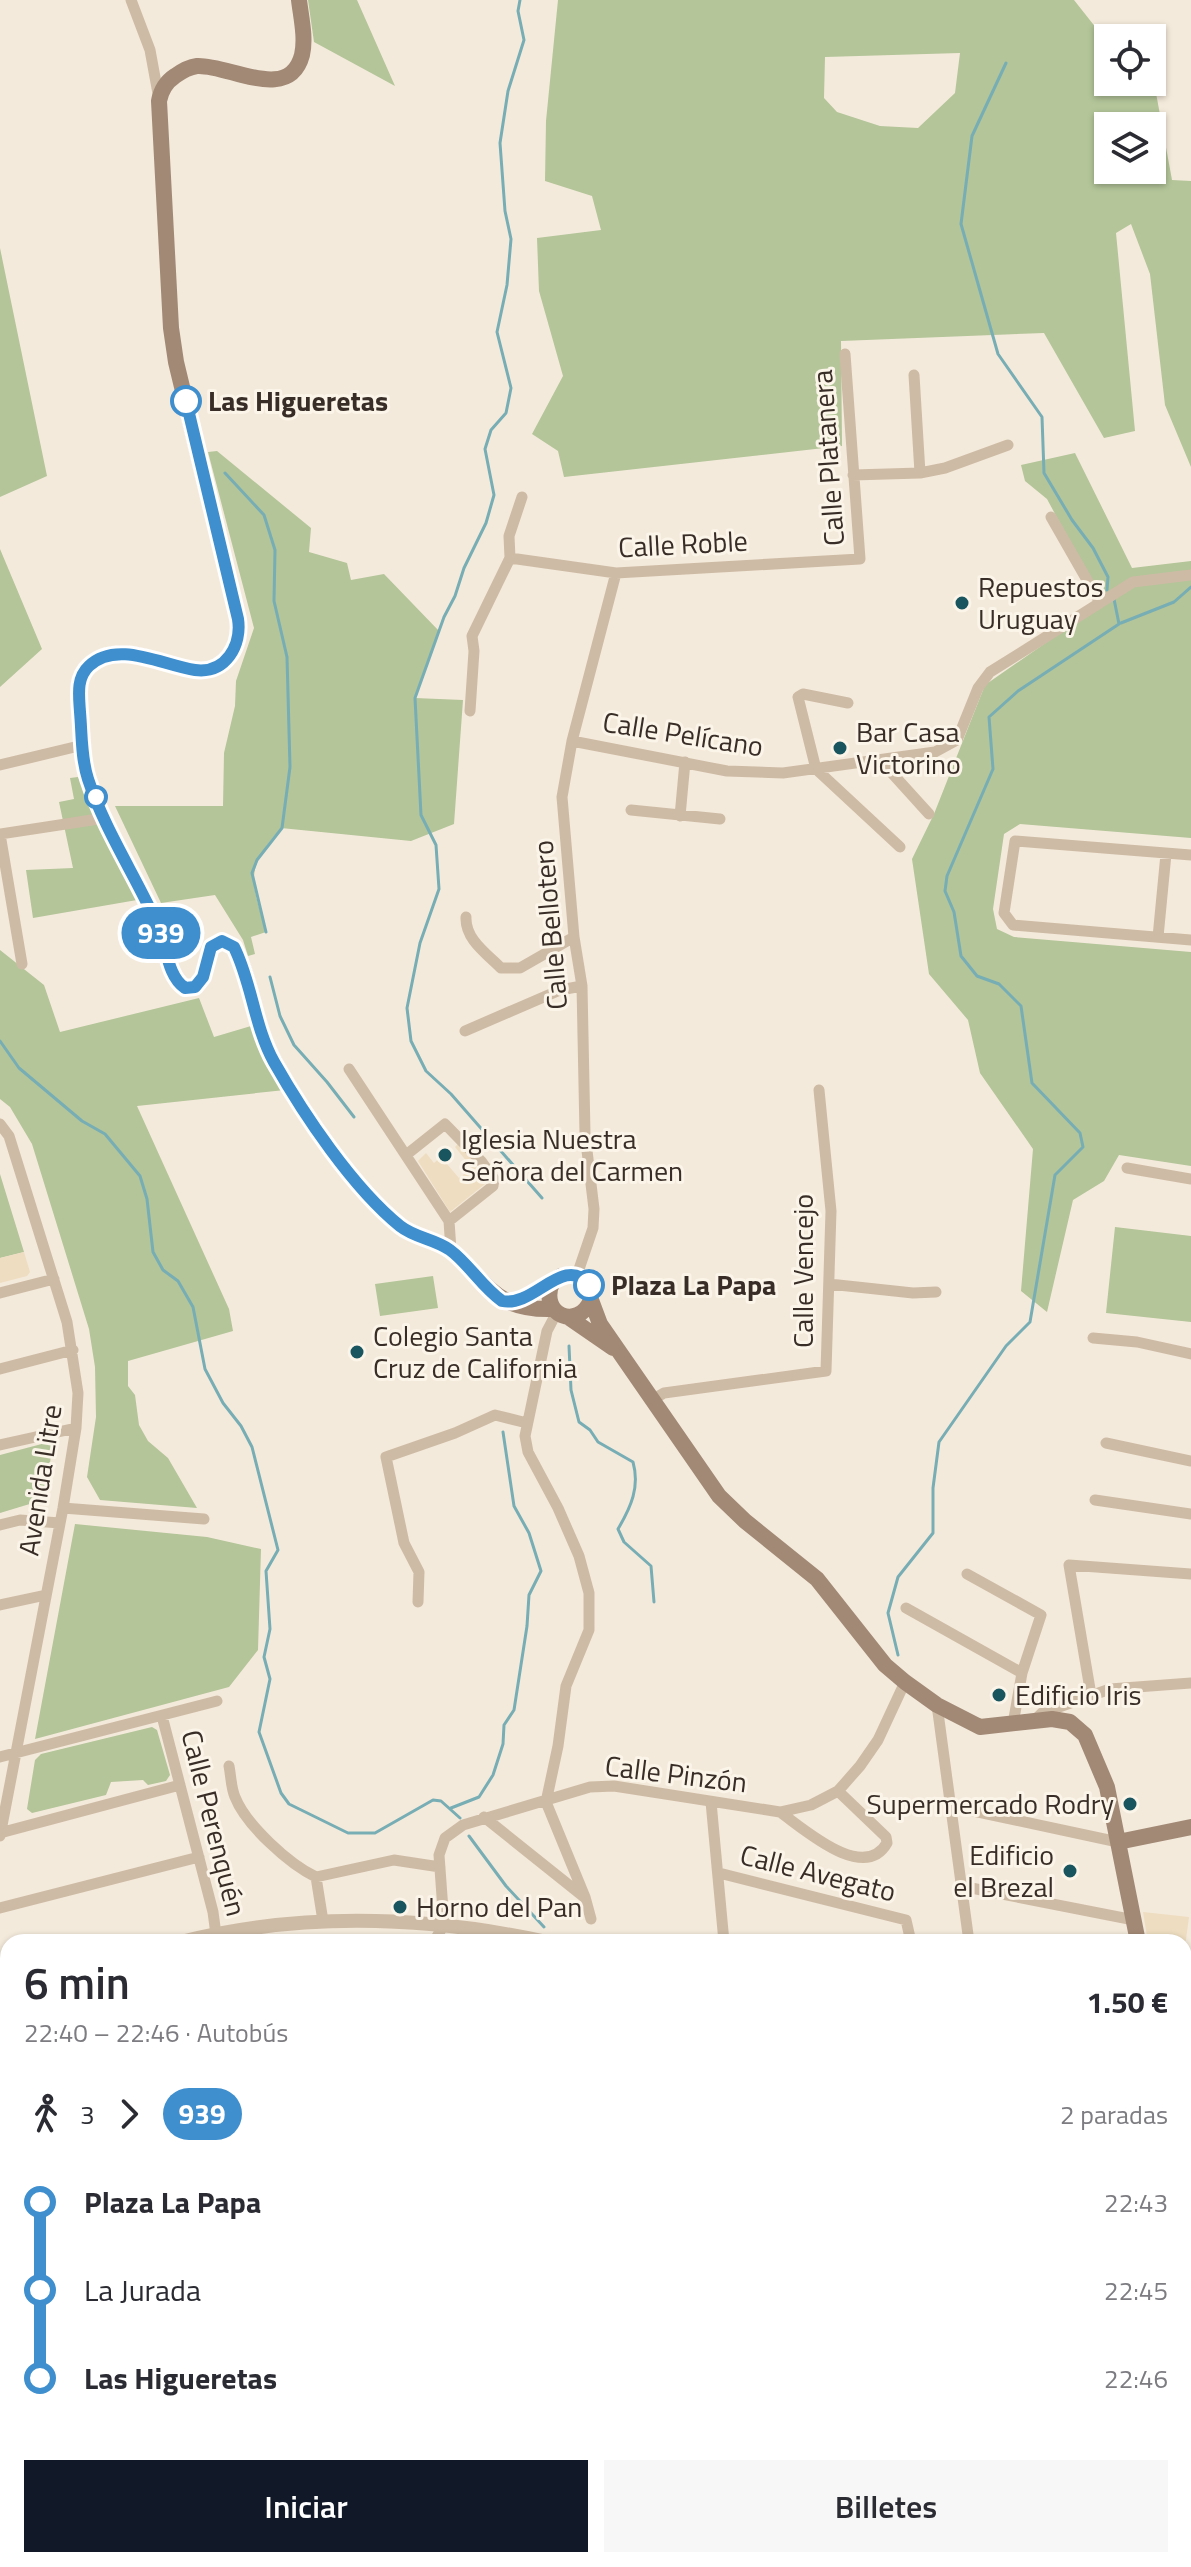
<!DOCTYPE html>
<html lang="es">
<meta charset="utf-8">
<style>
:root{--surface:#fff;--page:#f7f7f7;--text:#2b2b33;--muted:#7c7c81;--accent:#111827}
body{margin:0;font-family:"Titillium Web",sans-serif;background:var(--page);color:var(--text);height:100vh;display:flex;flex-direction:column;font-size:30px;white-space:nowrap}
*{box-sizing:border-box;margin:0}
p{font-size:26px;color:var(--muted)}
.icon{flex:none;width:44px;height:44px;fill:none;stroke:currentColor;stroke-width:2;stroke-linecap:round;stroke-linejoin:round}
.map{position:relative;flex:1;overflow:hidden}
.panel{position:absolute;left:0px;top:1934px;width:1192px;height:634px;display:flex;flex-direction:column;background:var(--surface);border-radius:24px 24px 0 0;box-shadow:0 2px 6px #0004}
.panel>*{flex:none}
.badge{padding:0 16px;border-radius:26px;font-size:28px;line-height:52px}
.controls{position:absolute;left:1094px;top:24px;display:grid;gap:16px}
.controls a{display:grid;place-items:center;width:72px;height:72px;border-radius:0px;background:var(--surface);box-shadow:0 2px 6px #0004;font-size:40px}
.map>.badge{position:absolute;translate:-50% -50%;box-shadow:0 0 0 4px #fff}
.legs{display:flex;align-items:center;gap:12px;height:88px;padding:0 24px;font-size:26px}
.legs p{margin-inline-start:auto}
.summary{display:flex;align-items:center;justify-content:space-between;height:136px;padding:0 24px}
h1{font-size:44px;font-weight:600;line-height:60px}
.action{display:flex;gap:16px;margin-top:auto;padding:16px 24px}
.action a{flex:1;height:92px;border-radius:0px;background:var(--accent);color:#fff;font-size:32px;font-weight:600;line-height:92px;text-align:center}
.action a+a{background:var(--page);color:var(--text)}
ul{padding:0 24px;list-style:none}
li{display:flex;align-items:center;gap:28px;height:88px;font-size:30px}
li i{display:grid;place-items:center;width:12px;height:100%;margin:0 10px;background:currentColor}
li i::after{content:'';width:20px;height:20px;margin:-10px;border:6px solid;border-radius:50%;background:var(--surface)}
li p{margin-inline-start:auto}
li:first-child i{background:linear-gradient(#0000 50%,currentColor 0)}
li:last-child i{background:linear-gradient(currentColor 50%,#0000 0)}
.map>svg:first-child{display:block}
.green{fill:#b3c599;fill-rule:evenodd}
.plaza{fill:#eeddc0}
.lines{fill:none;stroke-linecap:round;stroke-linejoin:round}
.stream{stroke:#77adb4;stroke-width:3}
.minor{stroke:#cebba5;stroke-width:11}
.tertiary{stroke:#cebba5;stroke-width:14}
.secondary{stroke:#a28976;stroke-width:16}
.line-1-casing{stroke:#fff;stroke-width:18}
.line-1{stroke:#3f8fcf;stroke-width:12}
.stop-1-dot{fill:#fff;stroke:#3f8fcf;stroke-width:4}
.poi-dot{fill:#18555f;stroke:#fbf4e8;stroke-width:3}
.labels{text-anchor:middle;stroke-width:6;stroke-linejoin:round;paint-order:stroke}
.stop-label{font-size:28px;font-weight:bold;fill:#392e27;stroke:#fbf4e8;text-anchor:start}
.street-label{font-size:28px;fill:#392e27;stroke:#fbf4e8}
.poi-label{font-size:28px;fill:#392e27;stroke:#fbf4e8;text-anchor:start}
</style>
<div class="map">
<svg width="1191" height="2567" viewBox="0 0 1191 2567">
<rect width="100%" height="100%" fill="#f4eadb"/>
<path class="green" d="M308,0H357L395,86L314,42Z
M558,0H1074L1108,43V82H1145L1156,93L1172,180L1191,181V467L1165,405L1150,274L1131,224L1116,233L1135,431L1104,438L1044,333L841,341L842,446L564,477L558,451L532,434L563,376L539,291L537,238L601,230L592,196L545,181L546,121ZM960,53L955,93L918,128L880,126L837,112L824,98L825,57ZM1108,126H1152V170H1108Z
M0,248L47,476L0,497Z
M217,451L311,528L309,552L347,563L351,580L384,574L439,631L415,698L463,700L454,824L411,841L281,828C243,871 252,881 266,932L251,937L255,954L248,956L243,940L215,895L161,903L115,806H223L224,753L235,706L236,681L254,628L208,452Z
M1075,453L1132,568L1191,561V838L1020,824L1004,834L993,909L997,929L1014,937L1191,952V1166L1119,1155L1104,1181L1073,1200L1047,1312L1021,1291L1033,1149L980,1073L968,1020L929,974L912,859L934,814L985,685L1103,603L1047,499L1025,481L1021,465Z
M0,549L42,649L0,687Z
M78,777L137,900L33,918L26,870L73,868L59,802L74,799L70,778Z
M0,950L44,985L60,1032L199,998L214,1037L251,1026L267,1064L285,1090L137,1106L229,1309L233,1331L128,1361V1386L135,1395L139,1425L148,1441L168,1458L197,1508L100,1500L87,1477L96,1417L95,1367L89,1329L32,1144L10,1107L0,1099Z
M0,1174L24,1252L0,1258Z
M1115,1227L1191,1236V1322L1106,1313Z
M433,1276L438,1308L380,1316L375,1284Z
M53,1441L46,1492L33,1503L0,1513V1455Z
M75,1524L207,1537L261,1549L258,1650L229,1687L35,1739Z
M152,1727L157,1730L170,1775L166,1781L148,1785L143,1780L111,1782L106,1795L32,1813L27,1809L35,1760L41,1754Z
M44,2560H240L242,2567H42Z
M526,2560H672L665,2567H528Z"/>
<path class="plaza" d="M459,1143L490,1180L450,1212L418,1161L426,1153L434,1163L441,1157L459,1178L472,1168L455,1147Z
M24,1252L30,1272L27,1276L0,1283V1258Z
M1143,1912L1189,1917L1184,1954V1942H1148Z"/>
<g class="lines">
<path class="stream" d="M520,0L518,11L524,40L508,91L500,143L505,211L511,239L507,285L497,332L511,388L506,413L491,430L485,449L494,495L486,523L464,568L455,596L444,617L415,698L421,815L436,845L439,889L420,943L407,1008L411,1041L426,1071L451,1094L542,1198
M1006,63L972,136L961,224L998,354L1042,417L1044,473L1072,520L1093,548L1108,577L1107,590
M225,473L264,515L275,550L274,601L287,657L290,767L282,828L257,860L252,873L266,932
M1121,623L1174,602L1191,587
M270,977L280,1016L294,1045L327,1082L354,1117
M0,1041L19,1068L82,1121L105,1134L140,1176L147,1199L153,1252L163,1270L178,1281L193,1307L205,1369L223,1403L241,1426L252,1447L278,1550L266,1571L270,1629L264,1657L270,1679L259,1732L281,1793L289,1804L348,1833H375L433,1800L441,1801L460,1818
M569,1346L571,1390L579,1422L590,1430L598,1442L633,1462C640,1487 631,1507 618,1529L624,1542L651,1566L654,1602
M898,1655L888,1613L898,1577L933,1533V1488L939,1442L1006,1346L1030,1322L1055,1175L1083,1147L1080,1133L1032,1083L1021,1006L999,984L977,976L961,956L954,912L945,891L947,876L993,769L989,717L1018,691L1119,624L1114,599
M451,1808L479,1797L493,1775L503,1744L504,1725L514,1710L527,1626L529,1595L541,1571L529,1533L514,1506L503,1432
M469,1836L506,1886L544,1927
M93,2560L95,2567
M551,2560L553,2567
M1044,2560L1047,2567
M56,2567L58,2560
M521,2567L522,2560
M787,2567L788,2560
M1080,2567L1085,2560"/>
<path class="minor" d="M131,0L150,50L159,99
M914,375L920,473
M853,475L920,473L945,468L1008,445
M1051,517L1099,601
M510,558L616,573L860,559L845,354
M848,703L803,694L798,697L816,769L900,847
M470,711L474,651L472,636L510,558L509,536L522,497
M572,741L727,771L783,773L935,752L957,740L978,688L990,672L1133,582L1191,575
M881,761L929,814
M0,765L83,745
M631,810L720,819
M680,816L685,762
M0,834L22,964
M0,834L105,818
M1191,855L1015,841L1004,913L1013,925L1191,940
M466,917C465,939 486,953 501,968H520L574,937
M1158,937L1166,854
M465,1031L560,990L582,986
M349,1069L449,1221L451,1250
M0,1124L9,1136L67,1322L78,1393L76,1428L63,1508L0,1836
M406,1155L445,1124L481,1161L494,1179L493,1186L449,1221
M1127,1168L1191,1179
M577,1275L593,1228L594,1209L585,1134L582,986L574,937L562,797L572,741L616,573
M829,1284L913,1293L936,1292
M0,1293L54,1279
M557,1312L547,1331L525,1436L528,1452L558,1508L579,1556L589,1593V1630L566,1686L558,1746L546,1802L585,1897L591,1919
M1093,1338L1137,1342L1191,1354
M0,1369L73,1350
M652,1400L664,1393L826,1371L831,1211L819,1090
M1106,1443L1191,1461
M0,1445L76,1428
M1095,1500L1191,1514
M63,1508L204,1519
M0,1525L20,1520L60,1523
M967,1574L1041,1615L1022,1673L1013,1724
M418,1602L419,1572L404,1543L386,1457L455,1433L495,1415L527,1423
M0,1605L46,1595
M906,1608L1022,1673
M1091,1695L1069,1565L1191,1574
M937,1705L969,1942
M162,1716L213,1912L217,1942
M1036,1719L1042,1713L1110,1689L1191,1683
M0,1757L217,1701
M229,1766C231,1776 231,1788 235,1797C246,1825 289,1864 316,1877L394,1860L440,1867
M711,1802L724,1942
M950,1806L1118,1842
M780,1812C804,1829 864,1883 887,1843L886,1837L838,1791
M484,1817L584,1897
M0,1833L180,1785
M719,1873L906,1920L911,1942
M316,1877L323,1921
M961,1886L1134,1920
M0,1908L199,1857
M434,1942L444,1924L439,1855L445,1838L463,1825L590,1787L614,1786L780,1812L811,1805L838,1791L860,1766L878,1740L905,1682
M1184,2023L1191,1969
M0,2095L8,2093
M1184,2133L1191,2135
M0,2163L8,2161
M0,2235L8,2233
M1184,2307L1191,2309
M0,2320L8,2308
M0,2338L8,2336
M0,2421L8,2430
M0,2469L8,2466
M248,2560L251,2567
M881,2560L887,2567
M989,2560L997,2567
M1167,2560L1177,2567
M23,2567L26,2560
M368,2567L393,2562
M816,2567L817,2560
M930,2567L932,2560
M1005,2567L1008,2560
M1113,2567L1117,2560"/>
<path class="tertiary" d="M181,1942C301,1912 426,1916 547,1942
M0,1987L8,1985
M0,2001V2019
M1184,2175L1191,2177"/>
<path class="secondary" d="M299,0C301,17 306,38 302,55C289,104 228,64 197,66C189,67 182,71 175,76C166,82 161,90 159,101L171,328L176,362L238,619C242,645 226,674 195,670C163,666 118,638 89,666C77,678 79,696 80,712C82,734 81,757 88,779C105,831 138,877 159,928C167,947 167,976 185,988L195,987L203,977L211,947L222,941L234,947C252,981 254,1025 274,1061C304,1115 352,1186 399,1225C415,1238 437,1239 452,1252C490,1285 496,1311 553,1309
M552,1283C539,1315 578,1331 591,1300
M511,1302L528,1297L561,1276L577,1275L589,1285L591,1300L600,1324L719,1496L745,1521L817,1579L885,1665L905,1682L937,1705L980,1727L1052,1719L1070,1722L1085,1735L1107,1787L1138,1942
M568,1317L613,1348
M1118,1842L1191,1827
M1184,2211L1191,2257
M1184,2401L1191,2329
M1184,2454L1191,2479"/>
</g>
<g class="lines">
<g class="line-1-casing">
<path id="line-1" d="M186,401L238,619C242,645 226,674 195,670C164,666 117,639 89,666C76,678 79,696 80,712C82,734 81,758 88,779C105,831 137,878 159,928C167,947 167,976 185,988L195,987L203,977L211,947L222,941L234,947C252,983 254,1026 274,1062C304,1115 353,1188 400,1226C415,1238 435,1239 450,1250C469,1264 482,1287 502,1301C534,1308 564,1253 589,1285"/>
</g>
<use href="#line-1" class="line-1"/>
</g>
<g class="stop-1-dot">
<circle cx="186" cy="401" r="14"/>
<circle cx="96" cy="797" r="10"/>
<circle cx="589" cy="1285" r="14"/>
</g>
<g class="poi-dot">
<circle cx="962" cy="603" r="8"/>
<circle cx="840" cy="748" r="8"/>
<circle cx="445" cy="1155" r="8"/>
<circle cx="357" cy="1352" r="8"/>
<circle cx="999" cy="1695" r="8"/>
<circle cx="1130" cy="1804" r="8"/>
<circle cx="1070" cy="1871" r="8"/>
<circle cx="400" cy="1907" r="8"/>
</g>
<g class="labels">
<g class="stop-label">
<text x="208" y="411">Las Higueretas</text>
<text x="611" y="1295">Plaza La Papa</text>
</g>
<g class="street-label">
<text transform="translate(828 458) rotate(-94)" y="10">Calle Platanera</text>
<text transform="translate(683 544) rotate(-3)" y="10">Calle Roble</text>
<text transform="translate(683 734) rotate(9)" y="10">Calle Pelícano</text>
<text transform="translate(550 925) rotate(-95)" y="10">Calle Bellotero</text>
<text transform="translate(803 1271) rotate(-90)" y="10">Calle Vencejo</text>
<text transform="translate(40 1480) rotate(-81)" y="10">Avenida Litre</text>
<text transform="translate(676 1774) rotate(7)" y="10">Calle Pinzón</text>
<text transform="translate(214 1823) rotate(76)" y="10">Calle Perenquén</text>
<text transform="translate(818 1873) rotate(14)" y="10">Calle Avegato</text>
</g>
<g class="poi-label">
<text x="978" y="597">Repuestos<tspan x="978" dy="32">Uruguay</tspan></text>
<text x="856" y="742">Bar Casa<tspan x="856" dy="32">Victorino</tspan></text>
<text x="461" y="1149">Iglesia Nuestra<tspan x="461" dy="32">Señora del Carmen</tspan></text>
<text x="373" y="1346">Colegio Santa<tspan x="373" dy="32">Cruz de California</tspan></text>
<text x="1015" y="1705">Edificio Iris</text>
<text x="1114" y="1814" text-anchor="end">Supermercado Rodry</text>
<text x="1054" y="1865" text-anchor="end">Edificio<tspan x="1054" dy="32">el Brezal</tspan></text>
<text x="416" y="1917">Horno del Pan</text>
</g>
</g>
</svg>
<div class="controls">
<a><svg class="icon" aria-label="locate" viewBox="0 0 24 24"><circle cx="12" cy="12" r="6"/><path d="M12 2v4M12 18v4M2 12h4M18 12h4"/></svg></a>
<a><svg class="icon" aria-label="layers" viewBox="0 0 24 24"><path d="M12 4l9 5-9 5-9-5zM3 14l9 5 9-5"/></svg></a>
</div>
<b class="badge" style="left:161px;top:933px;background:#3f8fcf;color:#fff">939</b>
<section class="panel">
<div class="summary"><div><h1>6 min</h1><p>22:40 – 22:46 · Autobús</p></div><b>1.50 €</b></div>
<div class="legs"><svg class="icon" aria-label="walk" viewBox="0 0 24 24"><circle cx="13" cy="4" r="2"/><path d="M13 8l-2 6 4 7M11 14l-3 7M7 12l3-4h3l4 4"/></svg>3<svg class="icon" aria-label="forward" viewBox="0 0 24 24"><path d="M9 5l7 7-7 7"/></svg><b class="badge" style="background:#3f8fcf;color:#fff">939</b><p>2 paradas</p></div>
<ul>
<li><i style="color:#3f8fcf"></i><b>Plaza La Papa</b><p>22:43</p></li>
<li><i style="color:#3f8fcf"></i><span>La Jurada</span><p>22:45</p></li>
<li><i style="color:#3f8fcf"></i><b>Las Higueretas</b><p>22:46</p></li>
</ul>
<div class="action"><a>Iniciar</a><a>Billetes</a></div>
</section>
</div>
